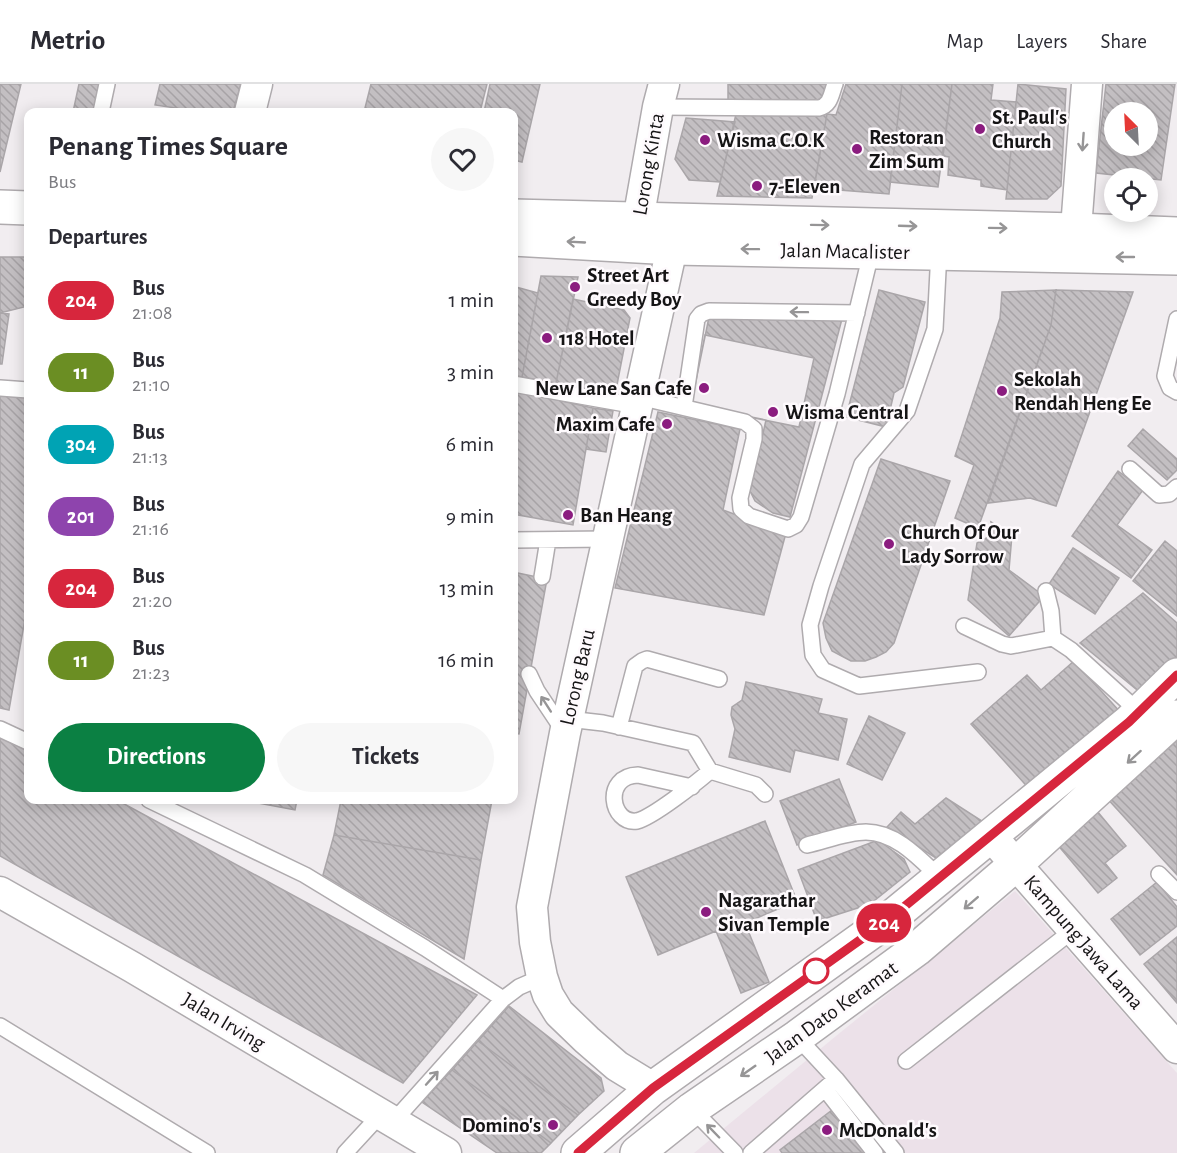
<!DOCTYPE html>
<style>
:root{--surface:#fff;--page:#f7f7f7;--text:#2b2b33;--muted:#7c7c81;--line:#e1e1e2;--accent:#0b8043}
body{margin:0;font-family:"Alegreya Sans",sans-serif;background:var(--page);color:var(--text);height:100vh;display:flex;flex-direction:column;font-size:22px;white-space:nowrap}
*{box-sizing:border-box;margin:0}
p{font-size:20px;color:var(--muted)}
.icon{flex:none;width:33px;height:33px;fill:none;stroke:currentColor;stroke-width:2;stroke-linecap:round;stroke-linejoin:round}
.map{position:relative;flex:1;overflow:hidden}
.details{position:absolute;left:24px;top:24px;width:494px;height:696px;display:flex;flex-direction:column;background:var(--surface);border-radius:12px;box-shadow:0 3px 15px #0003}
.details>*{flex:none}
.badge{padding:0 12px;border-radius:20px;font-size:21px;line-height:39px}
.needle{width:39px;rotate:336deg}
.buttons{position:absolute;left:1104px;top:18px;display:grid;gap:12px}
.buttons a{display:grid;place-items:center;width:54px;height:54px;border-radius:50%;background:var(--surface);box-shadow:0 3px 15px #0003;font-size:30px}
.map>.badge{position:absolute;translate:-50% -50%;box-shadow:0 0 0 3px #fff}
h2{padding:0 24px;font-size:22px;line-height:54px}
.round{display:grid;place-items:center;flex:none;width:63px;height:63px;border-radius:32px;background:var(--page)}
.overview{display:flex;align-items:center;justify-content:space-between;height:102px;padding:0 24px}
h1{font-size:28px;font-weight:700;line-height:45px}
.action{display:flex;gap:12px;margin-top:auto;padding:12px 24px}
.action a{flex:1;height:69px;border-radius:36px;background:var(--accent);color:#fff;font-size:24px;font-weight:700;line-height:69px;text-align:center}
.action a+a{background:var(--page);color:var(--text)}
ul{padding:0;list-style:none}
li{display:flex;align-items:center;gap:18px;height:72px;padding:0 24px}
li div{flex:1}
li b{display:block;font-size:22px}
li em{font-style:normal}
li .badge{min-width:66px;font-weight:700;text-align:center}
header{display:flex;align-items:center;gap:36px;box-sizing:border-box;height:84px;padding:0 30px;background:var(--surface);border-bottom:2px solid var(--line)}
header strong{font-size:28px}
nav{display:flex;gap:33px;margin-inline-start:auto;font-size:21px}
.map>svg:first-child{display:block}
.built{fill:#ece1e9}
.building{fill:url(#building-back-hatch);stroke:#aaa6a9;stroke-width:1.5;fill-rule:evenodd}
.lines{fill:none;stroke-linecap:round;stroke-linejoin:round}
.service-casing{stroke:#afabae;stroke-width:18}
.minor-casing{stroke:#afabae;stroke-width:33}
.secondary-casing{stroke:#afabae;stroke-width:36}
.primary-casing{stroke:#afabae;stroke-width:36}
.service{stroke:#fff;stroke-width:15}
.minor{stroke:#fff;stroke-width:30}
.secondary{stroke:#fff;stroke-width:33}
.primary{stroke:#fff;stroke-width:33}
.oneway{stroke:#969596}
.line-casing{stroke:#fff;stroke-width:14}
.line{stroke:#d7263d;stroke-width:9}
.poi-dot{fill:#8b1c7f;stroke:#fefafd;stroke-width:2}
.stop-dot{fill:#fff;stroke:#d7263d;stroke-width:3}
.labels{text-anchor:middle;stroke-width:5;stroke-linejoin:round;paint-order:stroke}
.poi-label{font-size:21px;font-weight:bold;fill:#151415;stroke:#fefafd;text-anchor:start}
.street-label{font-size:21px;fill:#151415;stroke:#fefafd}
</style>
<header>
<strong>Metrio</strong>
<nav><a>Map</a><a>Layers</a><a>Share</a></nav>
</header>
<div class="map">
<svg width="1177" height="1069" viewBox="0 0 1177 1069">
<defs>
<pattern id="building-back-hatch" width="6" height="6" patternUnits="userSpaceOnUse" patternTransform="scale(1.5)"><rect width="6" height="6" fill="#c3bfc2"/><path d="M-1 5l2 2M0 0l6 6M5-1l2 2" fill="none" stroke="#a7a3a6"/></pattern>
</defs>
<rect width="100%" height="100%" fill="#f1edf0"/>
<path class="built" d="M1015,807L1177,989V1069H694L836,952Z"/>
<path class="building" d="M0,0H21L0,88Z
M79,0H103L97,28H73Z
M160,0H241L233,28H202L155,21Z
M371,0H487L480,28H364Z
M490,0H540L522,78L513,76V28H484Z
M728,0H828L824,17L728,18Z
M846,0H902L889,110L814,104L827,30L836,31Z
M902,0H952L938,103L890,98Z
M952,0H993L991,16L1016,18L1007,106L981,102V96L948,91L949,73L943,72Z
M1018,0L1066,5L1061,102L1047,115H1006Z
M1106,0H1175L1161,96L1096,89ZM1114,28H1148V62H1114Z
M736,30H827L812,114L717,112Z
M686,34L735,38L720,98L689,96L675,75Z
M0,173H28V222L0,229Z
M541,192L578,193L556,299L522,293Z
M516,203L538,209L522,293L513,291V216Z
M879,206L925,218L903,303L894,309L886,343L846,333Z
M1056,206L1133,208L1056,422L1030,414L988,419L1051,241Z
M1056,206L1051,241L978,444L955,434L974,381L955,372L1000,234L1002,208Z
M573,215L624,226L630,234L615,311L556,299Z
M0,229L9,230L2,280H0Z
M709,233L842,235L790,433L773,429L755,417L750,407L766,336L691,321Z
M705,251L814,274L799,343L691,321Z
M513,306L593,324L573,441L513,430Z
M0,309L28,311V518L9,626L0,624Z
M593,324L613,327L606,368L586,365Z
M658,328L740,345L723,426L786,449L764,531L615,504Z
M1143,345L1177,375V386L1167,396L1128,362Z
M881,375L950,397L894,559L886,568L876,573L865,577H851L832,567L826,554L823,539Z
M1118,387L1143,406L1117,441L1152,466L1131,494L1072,452Z
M991,438L1012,451L1009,486L1044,512L1009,552L968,516L977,459L994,450Z
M1165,457L1177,467V532L1133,497Z
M1073,464L1119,494L1095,530L1049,500Z
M513,488L547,495L519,650L513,649Z
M1143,509L1177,539V576L1142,610L1080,559Z
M1074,577L1121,629L1032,708L971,640L1027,591L1041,606Z
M746,598L822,615L818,629L847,635L838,676L795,666L790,688L729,673L735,645L731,631L732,623L742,616Z
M869,632L905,649L882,696L847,680Z
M1177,648V791L1105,712Z
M0,652L28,667V716H117L477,911L403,999L0,772Z
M839,695L856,738L797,761L780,717Z
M946,714L982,737L936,774L887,743L901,728L915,740Z
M242,716H297L295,726Z
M341,716H492L481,776L334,751Z
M1097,727L1126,762L1105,779L1117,794L1098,809L1057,760Z
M765,737L797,817L745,839L769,898L741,909L716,847L658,871L626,793Z
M334,751L481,776L464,875L323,791Z
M878,756L904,775L910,788L870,820L817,837L798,786Z
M1157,798L1177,823V842L1140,871L1111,835Z
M1177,853V919L1144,880Z
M509,922L601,994L604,1007L578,1031L478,957Z
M478,957L578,1031L551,1059L452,986Z
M452,986L551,1059L541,1069H497L422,1018Z
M832,1026L866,1069H782L780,1066Z"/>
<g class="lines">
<g class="service-casing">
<path id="service" d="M658,23L819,24C831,21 831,10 835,0
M101,28L107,0
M939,167L935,245L907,327L862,380L821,502L810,541L813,571L823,586L859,602L978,588
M1177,235L1165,292L1170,304L1177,308
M513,300L637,322
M0,304L28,306
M639,313L745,338L754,345V355L740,414L741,425L749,432L788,445L796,441L801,433L837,310L872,165
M684,323L697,235L701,230L709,227L857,229
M1130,385L1159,411L1169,410L1177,403
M513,456L608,455
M542,493L548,456
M1046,507L1051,527L1053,554
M964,542L1002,560L1011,562L1053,554L1071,566L1139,628
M529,590L537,607L565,649
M568,635L603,639L693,659L710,687L756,701L765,710
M619,643L635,582L642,577L647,575L719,595
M0,645L28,658
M692,703L638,691C602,692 611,741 637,737C653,733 696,699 710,687
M149,716L305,791L425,864L503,915
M807,761C825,757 847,748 866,748C896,748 920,775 940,794
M1159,790L1177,808
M0,942L207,1069
M797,953L836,995L896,1069
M906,977L1072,847
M825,1005L875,1069
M692,1025L735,1069
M393,1038L503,915L519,903L542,893
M345,1069L381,1030
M751,1069L836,995"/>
</g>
<g class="minor-casing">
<path id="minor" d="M250,28L257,0
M634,159L658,23L664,0
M1074,171L1087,0
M991,752L1177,964
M0,808L132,883L446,1069
M653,1004L617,982L587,956L559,929L548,911L542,893L535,858L532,823L565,649L677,141"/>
</g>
<g class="secondary-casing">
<path id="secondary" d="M0,123L28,124
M513,132L1076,146L1177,150
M513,155L673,164L1177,174"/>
</g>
<g class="primary-casing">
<path id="primary" d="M578,1069L653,1004L888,836L1129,638L1177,591
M637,1069L692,1025L797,953L917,865L1015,781L1177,633"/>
</g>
<use href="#service" class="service"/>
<use href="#minor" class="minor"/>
<use href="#secondary" class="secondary"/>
<use href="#primary" class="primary"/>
</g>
<defs><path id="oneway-shaft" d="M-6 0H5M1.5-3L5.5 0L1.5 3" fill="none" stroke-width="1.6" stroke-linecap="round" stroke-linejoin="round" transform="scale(1.5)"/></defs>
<g class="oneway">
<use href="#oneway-shaft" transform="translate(1083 58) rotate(94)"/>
<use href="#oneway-shaft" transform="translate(820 141) rotate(1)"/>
<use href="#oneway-shaft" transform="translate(908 142) rotate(2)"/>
<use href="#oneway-shaft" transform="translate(998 144) rotate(1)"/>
<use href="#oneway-shaft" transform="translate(576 158) rotate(-177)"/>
<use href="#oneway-shaft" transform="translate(750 165) rotate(-179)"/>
<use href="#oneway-shaft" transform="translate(1125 173) rotate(-180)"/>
<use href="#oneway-shaft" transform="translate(799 228) rotate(-179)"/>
<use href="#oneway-shaft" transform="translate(546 620) rotate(-123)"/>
<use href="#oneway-shaft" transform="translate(1134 673) rotate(138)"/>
<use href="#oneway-shaft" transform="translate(971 819) rotate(139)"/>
<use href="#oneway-shaft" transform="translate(748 987) rotate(145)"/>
<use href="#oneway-shaft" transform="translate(432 994) rotate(-48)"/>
<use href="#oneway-shaft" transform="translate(713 1047) rotate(-134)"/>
</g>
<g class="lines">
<g class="line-casing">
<path id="line" d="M578,1069L653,1004L888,836L1129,638L1177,591"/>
</g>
<use href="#line" class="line"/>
</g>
<g class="poi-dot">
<circle cx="980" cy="45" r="6"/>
<circle cx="705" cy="56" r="6"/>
<circle cx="857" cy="65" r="6"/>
<circle cx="757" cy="102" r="6"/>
<circle cx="575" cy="203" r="6"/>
<circle cx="547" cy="254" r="6"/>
<circle cx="704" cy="304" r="6"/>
<circle cx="1002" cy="307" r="6"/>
<circle cx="773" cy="328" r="6"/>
<circle cx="667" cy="340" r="6"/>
<circle cx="568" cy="431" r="6"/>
<circle cx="889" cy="460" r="6"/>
<circle cx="706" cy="828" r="6"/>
<circle cx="553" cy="1041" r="6"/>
<circle cx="827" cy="1046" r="6"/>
</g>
<circle class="stop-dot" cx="816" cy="887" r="12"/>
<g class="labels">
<g class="poi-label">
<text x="992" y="40">St. Paul's<tspan x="992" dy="24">Church</tspan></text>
<text x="869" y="60">Restoran<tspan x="869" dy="24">Zim Sum</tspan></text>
<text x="717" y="63">Wisma C.O.K</text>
<text x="769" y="109">7-Eleven</text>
<text x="587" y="198">Street Art<tspan x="587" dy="24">Greedy Boy</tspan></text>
<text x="559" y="261">118 Hotel</text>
<text x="1014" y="302">Sekolah<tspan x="1014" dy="24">Rendah Heng Ee</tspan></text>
<text x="692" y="311" text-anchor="end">New Lane San Cafe</text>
<text x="785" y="335">Wisma Central</text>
<text x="655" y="347" text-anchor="end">Maxim Cafe</text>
<text x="580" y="438">Ban Heang</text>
<text x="901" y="455">Church Of Our<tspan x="901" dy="24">Lady Sorrow</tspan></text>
<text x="718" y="823">Nagarathar<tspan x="718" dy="24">Sivan Temple</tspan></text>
<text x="541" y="1048" text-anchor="end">Domino's</text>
<text x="839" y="1053">McDonald's</text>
</g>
<g class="street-label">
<text transform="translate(648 80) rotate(-80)" y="7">Lorong Kinta</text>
<text transform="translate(845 167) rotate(1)" y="7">Jalan Macalister</text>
<text transform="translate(577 593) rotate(-77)" y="7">Lorong Baru</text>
<text transform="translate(1084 858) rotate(49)" y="7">Kampung Jawa Lama</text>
<text transform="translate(831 928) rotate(-36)" y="7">Jalan Dato Keramat</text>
<text transform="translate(224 937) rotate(31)" y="7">Jalan Irving</text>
</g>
</g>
</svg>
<div class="buttons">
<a><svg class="needle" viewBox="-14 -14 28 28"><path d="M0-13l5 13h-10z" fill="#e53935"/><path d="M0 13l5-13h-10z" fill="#7c7c81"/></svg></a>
<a><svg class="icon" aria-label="locate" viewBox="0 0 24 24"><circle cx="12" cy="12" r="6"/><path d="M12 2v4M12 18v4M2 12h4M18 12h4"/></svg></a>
</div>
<b class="badge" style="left:884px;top:839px;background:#d7263d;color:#fff">204</b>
<section class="details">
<div class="overview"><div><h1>Penang Times Square</h1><p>Bus</p></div><a class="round"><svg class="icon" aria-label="heart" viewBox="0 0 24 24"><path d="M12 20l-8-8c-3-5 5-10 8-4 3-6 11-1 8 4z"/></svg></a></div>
<h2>Departures</h2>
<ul>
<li><span class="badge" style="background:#d7263d;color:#fff">204</span><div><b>Bus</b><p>21:08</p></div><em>1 min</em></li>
<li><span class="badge" style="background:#6b8e23;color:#fff">11</span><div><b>Bus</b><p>21:10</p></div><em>3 min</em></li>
<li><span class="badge" style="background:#00a3b4;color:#fff">304</span><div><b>Bus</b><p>21:13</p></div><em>6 min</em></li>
<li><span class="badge" style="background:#8e44ad;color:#fff">201</span><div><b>Bus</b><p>21:16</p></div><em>9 min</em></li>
<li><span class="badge" style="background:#d7263d;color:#fff">204</span><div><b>Bus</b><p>21:20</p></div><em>13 min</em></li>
<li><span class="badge" style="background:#6b8e23;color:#fff">11</span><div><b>Bus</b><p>21:23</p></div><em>16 min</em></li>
</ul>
<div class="action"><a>Directions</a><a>Tickets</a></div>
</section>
</div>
